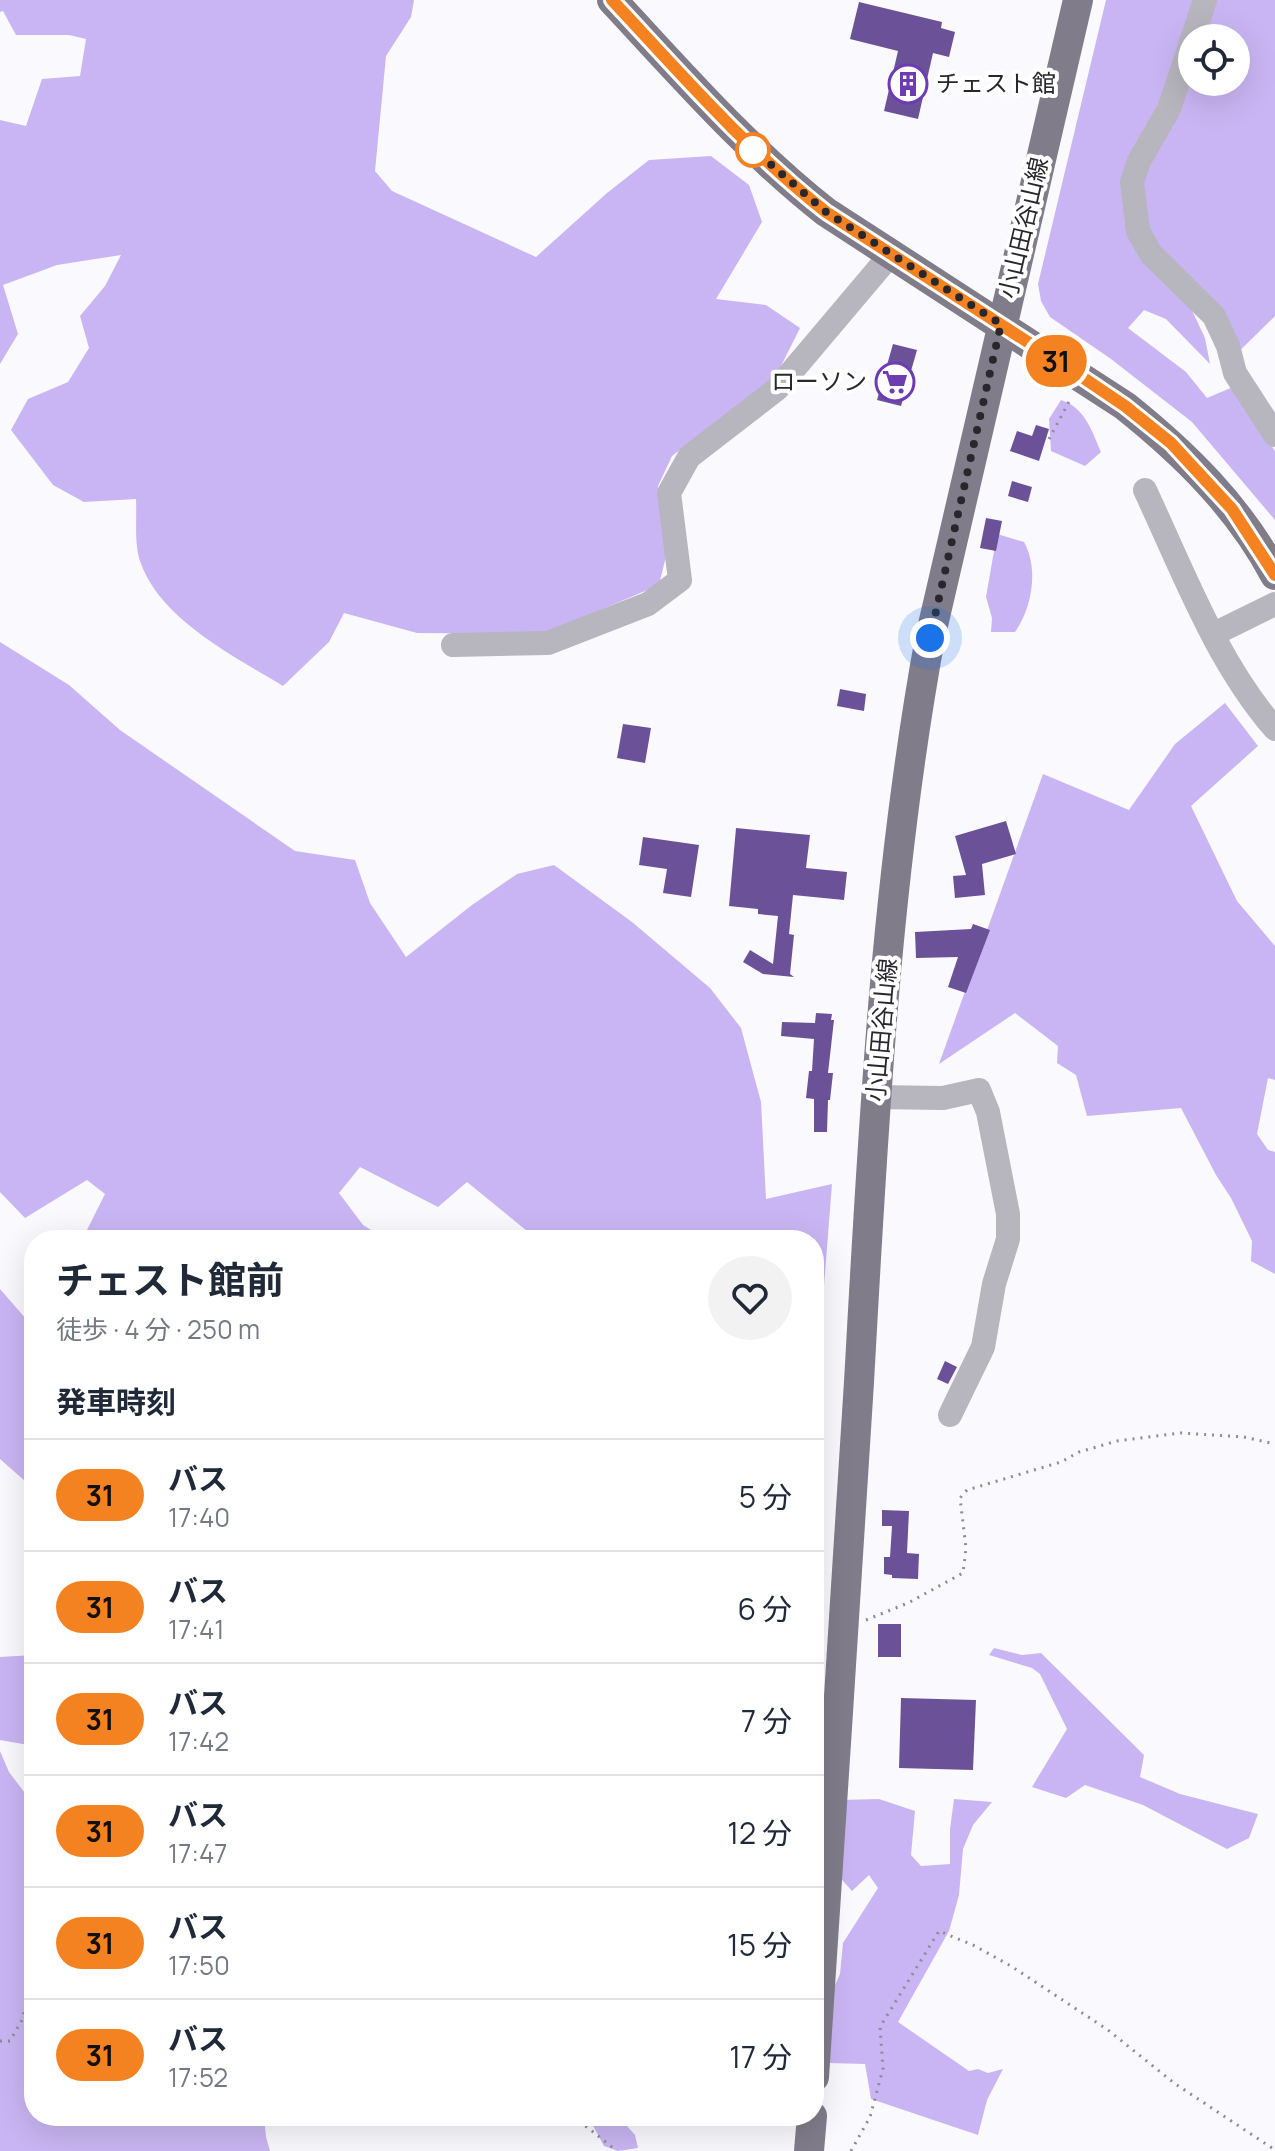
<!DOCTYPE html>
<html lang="ja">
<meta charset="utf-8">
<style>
:root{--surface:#fff;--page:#f2f2f3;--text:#1f2937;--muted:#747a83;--line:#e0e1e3}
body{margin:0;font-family:Manrope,"Noto Sans JP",sans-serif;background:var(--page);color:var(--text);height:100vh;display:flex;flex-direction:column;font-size:30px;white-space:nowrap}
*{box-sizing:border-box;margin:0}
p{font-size:26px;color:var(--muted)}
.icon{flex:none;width:44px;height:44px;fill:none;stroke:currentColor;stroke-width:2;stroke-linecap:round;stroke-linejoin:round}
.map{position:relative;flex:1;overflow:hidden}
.drawer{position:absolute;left:24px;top:1230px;width:800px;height:896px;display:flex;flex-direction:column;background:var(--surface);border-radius:32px;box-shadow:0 8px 32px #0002}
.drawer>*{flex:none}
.badge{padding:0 16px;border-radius:26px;font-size:28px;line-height:52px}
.tools{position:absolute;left:1178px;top:24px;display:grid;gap:16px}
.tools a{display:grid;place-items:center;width:72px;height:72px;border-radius:50%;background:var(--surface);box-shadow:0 8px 32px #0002;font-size:40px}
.you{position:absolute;width:40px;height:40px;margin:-20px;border:6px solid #fff;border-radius:50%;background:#1a73e8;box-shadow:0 0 0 12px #1a73e833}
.map>.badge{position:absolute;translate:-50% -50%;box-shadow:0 0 0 4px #fff}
h2{padding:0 32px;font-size:30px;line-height:72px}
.round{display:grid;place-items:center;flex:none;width:84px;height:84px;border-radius:42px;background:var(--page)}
.summary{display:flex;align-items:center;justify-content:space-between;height:136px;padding:0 32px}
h1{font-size:38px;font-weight:700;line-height:60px}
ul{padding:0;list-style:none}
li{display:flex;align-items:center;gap:24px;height:112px;padding:0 32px;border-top:2px solid var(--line)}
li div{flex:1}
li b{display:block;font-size:30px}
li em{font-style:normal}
li .badge{min-width:88px;font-weight:700;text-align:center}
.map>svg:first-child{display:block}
.forest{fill:#c9b5f3;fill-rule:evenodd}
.building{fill:#6b5298}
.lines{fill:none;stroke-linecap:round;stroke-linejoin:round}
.path{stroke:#8e8c92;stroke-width:3;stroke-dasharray:2 6;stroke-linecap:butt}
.minor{stroke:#b7b5bd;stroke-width:24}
.major{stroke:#807c8a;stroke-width:30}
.line-casing{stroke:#fff;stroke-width:18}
.line{stroke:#f58220;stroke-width:12}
.walk{stroke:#29272e;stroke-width:8;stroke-dasharray:0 14.4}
.stop-dot{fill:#fff;stroke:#f58220;stroke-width:4}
.labels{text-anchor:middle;stroke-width:8;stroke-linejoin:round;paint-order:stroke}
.poi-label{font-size:24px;fill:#29272e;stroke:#fff;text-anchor:start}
.street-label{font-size:24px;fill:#29272e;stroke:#fff}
</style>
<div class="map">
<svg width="1275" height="2151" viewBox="0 0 1275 2151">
<rect width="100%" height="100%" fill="#faf9fd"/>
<path class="forest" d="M0,0H414L411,17L386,56L375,171L392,191L536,257L607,193L649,160L711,156L749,185L762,222L716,299L766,305L800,328L776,376L672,456L658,486L666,556L659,585L544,634L417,633L344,613L329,642L283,686C234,656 159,619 140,561C134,543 137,518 136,499L84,502L53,485L11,430L28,399L68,382L89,348L80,316L105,286L121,255L57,265L3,285L18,334L0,364V120L26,126L42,79L80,76L86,39L69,35H16L3,11L0,12Z
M1106,0H1275V316L1227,363L1217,334L1188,302L1205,338L1210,364L1166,319L1144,310L1128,328L1186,372L1207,398L1233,387L1275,451V520L1192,422L1111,359L1050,317L1041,301L1038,284ZM1192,38H1236V82H1192Z
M1061,400C1085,408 1091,429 1101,452L1085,466L1051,451L1049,419Z
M997,534L1024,542C1039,569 1032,608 1015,632H991L992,618L986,597Z
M0,642L69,685L120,730L295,851L355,860L370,903L406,957L472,905L517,874L554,865L632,922L710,988L741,1028L761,1102L766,1199L832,1184L814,1413V1240H530L527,1231L467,1182L438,1207L360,1167L339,1193L363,1225L387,1240H82L105,1194L87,1180L25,1218L0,1192Z
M1225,703L1258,746L1191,806L1237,901L1275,946V1080L1268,1078L1257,1134L1268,1150L1275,1152V1274L1251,1261L1252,1241L1231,1198L1216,1175L1181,1108L1087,1116L1076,1075L1057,1063L1058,1046L1015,1013L939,1064L1043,774L1129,810L1175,744Z
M0,1289L34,1328V1489L0,1459Z
M994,1648L1022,1655L1041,1653L1144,1755L1140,1777L1180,1794L1258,1814L1249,1838L1227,1849L1143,1805L1085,1785L1066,1798L1032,1787L1067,1729L1040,1674L1032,1668L989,1655Z
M34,1655V1746L0,1740V1657Z
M0,1751L9,1772L34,1805V2116H264L266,2137L270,2151H0Z
M879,1799L915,1811L911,1855L921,1866L950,1864V1829L954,1799L992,1802L973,1825L963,1849L959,1895L949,1931L898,2022L969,2071L978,2069L988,2073L1003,2069L987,2100L978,2135L871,2099L865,2064L829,2063L826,2005L840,1974L843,1943L878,1888L869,1875L852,1891L835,1872L839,1800Z
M582,2116H618L635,2135L638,2148L618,2151L604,2146L590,2120Z"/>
<path class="building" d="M859,2L942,22L941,28L955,32L949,57L933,53L918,119L884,111L898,51L850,39Z
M893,344L917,350L901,406L877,400Z
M1036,425L1049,429L1039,461L1010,451L1017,431L1032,436Z
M1012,481L1032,487L1028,502L1008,496Z
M986,518L1002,521L996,551L980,548Z
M840,689L866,694L864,711L837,706Z
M623,724L651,728L645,763L617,758Z
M1006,821L1016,854L982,864L985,895L955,898L953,876L966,875L955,836Z
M736,828L810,835L806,868L847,872L844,900L793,895L789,934L794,935L790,974L794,977L763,974L743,962L750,950L773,964L778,916L758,914V909L729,906Z
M643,837L699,845L691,897L663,893L667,869L639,865Z
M973,924L990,930L966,993L948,987L958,957L916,958L915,932L971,929Z
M816,1013L832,1014L831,1020H834L828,1073H833L830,1100H828L827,1132H814V1099L806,1098L809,1071H812L814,1039L781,1036L782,1022L815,1023Z
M945,1361L957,1367L948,1384L937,1379Z
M882,1510L909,1511L907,1553L919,1554L918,1579L892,1578V1575L884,1574V1557H890L892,1526H882Z
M878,1624H901V1657H878Z
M901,1698L976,1700L973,1770L899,1768Z"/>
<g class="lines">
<path class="path" d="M1049,439L1071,398
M866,1620L908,1603L963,1573L966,1548L960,1498L967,1490L1061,1462L1079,1452L1117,1441L1181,1433L1244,1437L1275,1444
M0,2041H10L22,2020L31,1986L34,1985
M573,2116L617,2151
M851,2151L870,2117L883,2069L880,2027L939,1931L973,1945L1011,1966L1108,2030L1174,2083L1275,2150"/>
<path class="minor" d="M1205,0L1169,109L1139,161L1132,182L1138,231L1151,254L1214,316L1228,346L1235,373L1275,435
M1145,490C1183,571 1216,661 1275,729
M1214,634L1275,604
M453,645L548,643L648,604L680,580L669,493L689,457L777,389L891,254
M875,1097L943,1098L979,1090L988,1112L1008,1214V1239L994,1284L983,1347L950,1415"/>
<path class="major" d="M612,0C681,74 747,150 826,212L1125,406C1185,454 1239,507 1275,575
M814,2077C829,1845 845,1614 859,1382C873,1133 885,883 930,638L1078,0
M809,2151L812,2116"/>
</g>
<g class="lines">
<g class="line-casing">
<path id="line" d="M612,0C681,74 747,150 826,212L1082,377L1125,406L1171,443L1232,509L1275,575"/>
</g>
<use href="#line" class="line"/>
<path class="walk" d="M753,150L746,143L826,212L1001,324L930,638"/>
</g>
<defs>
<g id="building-ring" transform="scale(2)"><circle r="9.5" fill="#fff" stroke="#6d3bb2" stroke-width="1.5"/><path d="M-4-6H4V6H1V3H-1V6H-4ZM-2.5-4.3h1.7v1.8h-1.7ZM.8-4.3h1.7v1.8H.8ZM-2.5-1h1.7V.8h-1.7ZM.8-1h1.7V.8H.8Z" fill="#6d3bb2"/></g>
<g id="supermarket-ring" transform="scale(2)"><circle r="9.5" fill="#fff" stroke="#6d3bb2" stroke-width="1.5"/><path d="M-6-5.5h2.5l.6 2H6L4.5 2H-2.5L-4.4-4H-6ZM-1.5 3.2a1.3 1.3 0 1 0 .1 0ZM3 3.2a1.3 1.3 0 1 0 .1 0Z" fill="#6d3bb2"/></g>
</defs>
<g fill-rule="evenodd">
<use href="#building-ring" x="908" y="84"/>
<use href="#supermarket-ring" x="895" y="382"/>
</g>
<circle class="stop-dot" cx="753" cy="150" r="16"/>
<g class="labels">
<g class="poi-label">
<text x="936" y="92">チェスト館</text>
<text x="867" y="390" text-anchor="end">ローソン</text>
</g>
<g class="street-label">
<text transform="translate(1024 228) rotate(-77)" y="8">小山田谷山線</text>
<text transform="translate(882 1030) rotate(-85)" y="8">小山田谷山線</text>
</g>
</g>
</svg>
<div class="tools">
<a><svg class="icon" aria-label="locate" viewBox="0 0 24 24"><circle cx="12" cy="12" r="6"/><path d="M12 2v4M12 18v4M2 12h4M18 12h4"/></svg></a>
</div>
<div class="you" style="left:930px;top:638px"></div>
<b class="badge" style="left:1056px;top:361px;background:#f58220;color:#111">31</b>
<section class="drawer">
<div class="summary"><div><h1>チェスト館前</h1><p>徒歩 · 4 分 · 250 m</p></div><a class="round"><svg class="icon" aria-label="heart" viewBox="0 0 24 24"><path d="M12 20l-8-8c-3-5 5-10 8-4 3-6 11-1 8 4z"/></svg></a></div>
<h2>発車時刻</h2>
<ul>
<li><span class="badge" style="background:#f58220;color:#111">31</span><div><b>バス</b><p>17:40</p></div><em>5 分</em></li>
<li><span class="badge" style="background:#f58220;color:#111">31</span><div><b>バス</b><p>17:41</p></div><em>6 分</em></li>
<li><span class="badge" style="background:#f58220;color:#111">31</span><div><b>バス</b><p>17:42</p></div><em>7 分</em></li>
<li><span class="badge" style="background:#f58220;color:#111">31</span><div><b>バス</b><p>17:47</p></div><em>12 分</em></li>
<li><span class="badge" style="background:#f58220;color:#111">31</span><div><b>バス</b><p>17:50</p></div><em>15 分</em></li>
<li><span class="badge" style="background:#f58220;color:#111">31</span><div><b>バス</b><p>17:52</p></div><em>17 分</em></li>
</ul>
</section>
</div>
